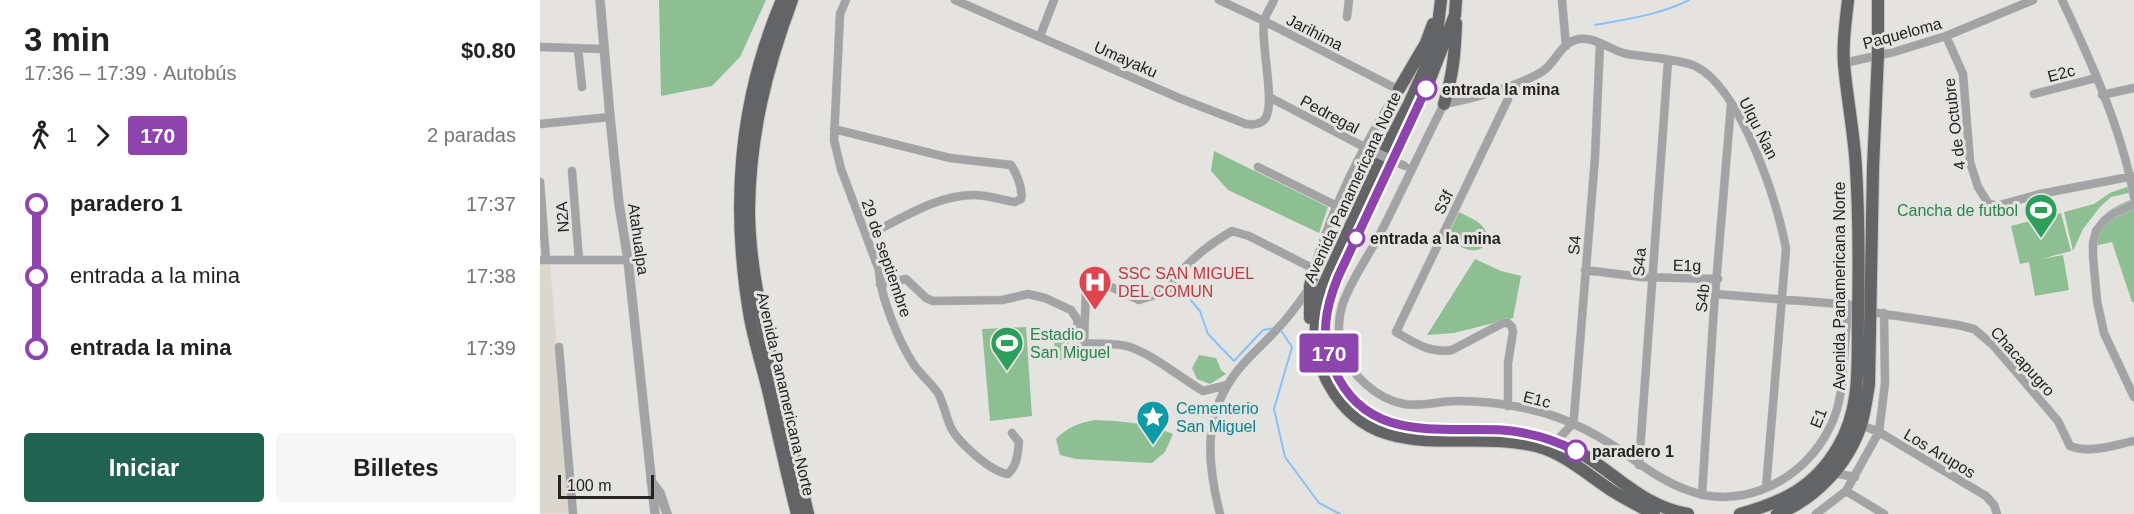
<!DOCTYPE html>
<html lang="es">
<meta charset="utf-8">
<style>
:root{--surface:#fff;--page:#f6f6f6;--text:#222;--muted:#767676;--accent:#226250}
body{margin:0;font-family:Arial,sans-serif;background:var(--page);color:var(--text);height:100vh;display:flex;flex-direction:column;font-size:22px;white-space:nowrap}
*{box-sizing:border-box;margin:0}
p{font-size:20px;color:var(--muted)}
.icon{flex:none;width:33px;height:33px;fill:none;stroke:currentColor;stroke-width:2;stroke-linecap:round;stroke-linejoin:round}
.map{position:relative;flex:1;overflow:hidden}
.panel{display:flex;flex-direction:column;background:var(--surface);width:540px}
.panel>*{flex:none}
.badge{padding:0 12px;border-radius:4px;font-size:21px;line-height:39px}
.scale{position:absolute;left:18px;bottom:15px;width:96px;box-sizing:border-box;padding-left:6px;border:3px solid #252423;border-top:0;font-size:16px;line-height:21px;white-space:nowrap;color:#252423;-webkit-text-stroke:4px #e4e3e0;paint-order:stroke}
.map>.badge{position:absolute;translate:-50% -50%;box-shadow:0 0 0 3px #fff}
.legs{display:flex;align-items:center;gap:9px;height:66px;padding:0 24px;font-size:20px}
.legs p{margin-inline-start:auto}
.headline{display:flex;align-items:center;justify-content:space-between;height:102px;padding:0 24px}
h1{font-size:33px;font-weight:700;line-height:45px}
.action{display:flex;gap:12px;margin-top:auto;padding:12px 24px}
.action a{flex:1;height:69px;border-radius:6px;background:var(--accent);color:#fff;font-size:24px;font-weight:700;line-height:69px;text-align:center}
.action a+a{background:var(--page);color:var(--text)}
ul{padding:0 24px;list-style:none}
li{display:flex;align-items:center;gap:21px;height:72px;font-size:22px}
li i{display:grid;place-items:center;width:9px;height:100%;margin:0 8px;background:currentColor}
li i::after{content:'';width:15px;height:15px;margin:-8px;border:4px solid;border-radius:50%;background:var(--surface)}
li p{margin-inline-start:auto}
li:first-child i{background:linear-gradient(#0000 50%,currentColor 0)}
li:last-child i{background:linear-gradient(currentColor 50%,#0000 0)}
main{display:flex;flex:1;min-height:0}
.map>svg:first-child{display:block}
.built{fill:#dcd7ce}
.green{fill:#8ebf93}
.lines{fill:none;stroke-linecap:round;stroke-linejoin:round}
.stream{stroke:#88c1f9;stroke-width:2}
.minor-casing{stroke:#c2c1be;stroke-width:9}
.tertiary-casing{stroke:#c2c1be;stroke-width:10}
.trunk-casing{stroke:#c2c1be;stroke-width:14}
.minor{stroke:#a2a3a4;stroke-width:8}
.tertiary{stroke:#a2a3a4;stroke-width:9}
.trunk{stroke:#636466;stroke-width:12}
.minor-bridge-casing{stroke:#c2c1be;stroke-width:9;stroke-linecap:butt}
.minor-bridge{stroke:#a2a3a4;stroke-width:8}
.line-1-casing{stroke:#fff;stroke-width:14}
.line-1{stroke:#8e44ad;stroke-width:9}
.stop-1-dot{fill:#fff;stroke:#8e44ad;stroke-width:3}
.labels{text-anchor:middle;stroke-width:6;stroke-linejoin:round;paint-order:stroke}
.street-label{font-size:16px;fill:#252423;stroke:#e4e3e0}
.stop-label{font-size:16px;font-weight:bold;fill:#252423;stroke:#e4e3e0;text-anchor:start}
.leisure-label{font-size:16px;fill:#27864d;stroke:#e4e3e0;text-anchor:end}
.health-label{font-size:16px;fill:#be3a42;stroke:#e4e3e0;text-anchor:start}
.culture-label{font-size:16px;fill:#0d838f;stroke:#e4e3e0;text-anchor:start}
</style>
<main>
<section class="panel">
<div class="headline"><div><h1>3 min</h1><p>17:36 – 17:39 · Autobús</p></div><b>$0.80</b></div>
<div class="legs"><svg class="icon" aria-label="walk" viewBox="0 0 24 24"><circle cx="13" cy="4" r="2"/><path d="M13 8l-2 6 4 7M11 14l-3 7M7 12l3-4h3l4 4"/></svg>1<svg class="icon" aria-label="forward" viewBox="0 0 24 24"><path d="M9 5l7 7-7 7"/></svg><b class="badge" style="background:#8e44ad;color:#fff">170</b><p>2 paradas</p></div>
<ul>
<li><i style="color:#8e44ad"></i><b>paradero 1</b><p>17:37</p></li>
<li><i style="color:#8e44ad"></i><span>entrada a la mina</span><p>17:38</p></li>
<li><i style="color:#8e44ad"></i><b>entrada la mina</b><p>17:39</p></li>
</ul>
<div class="action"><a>Iniciar</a><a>Billetes</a></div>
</section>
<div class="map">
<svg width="1594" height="514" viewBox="0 0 1594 514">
<rect width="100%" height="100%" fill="#e4e3e0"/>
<path class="built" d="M0,263H10L30,513H0Z"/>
<path class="green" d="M119,0H226L200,57L172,86L121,96Z
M674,151L788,207L779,233L688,190L671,171Z
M1592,185L1593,192L1571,197L1560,207L1543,229L1533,251L1524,212L1554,204L1570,193Z
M1590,200L1594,202V302H1592L1572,242L1550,247C1558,217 1562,212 1590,200Z
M919,212C932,219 947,223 948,240C939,260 919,246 906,239Z
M1521,213L1531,251L1501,259L1523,255L1529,290L1495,296L1489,262L1480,264L1471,226Z
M935,259L961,271L981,276L973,318L914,333L887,335Z
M486,327L492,416L450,421L442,329Z
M528,332L530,360H516L513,334Z
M659,355L676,358L681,370L686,374L670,384L657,379L652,368Z
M555,420C582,421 607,423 633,434L625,452L612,463L536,459L520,455L516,439C528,427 538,423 555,420Z"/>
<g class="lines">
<path class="stream" d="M1055,25C1086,19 1120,15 1149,0
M638,285L660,311L668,334L694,361L723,330L735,328
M740,329L752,347L734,409L745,457L779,503L800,514"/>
<g class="minor-casing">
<path id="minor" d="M306,0L300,14L294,140L301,169L339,270C340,296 359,342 374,365C381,375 391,383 398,393C404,404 406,417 411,428C419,443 451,472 468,474C477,466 478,453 479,442L472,433
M415,0L639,98L706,124C713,125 719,125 724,120C737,108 720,42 724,22C725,15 731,7 734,0
M679,0L724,21L859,90
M1022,0L1026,46
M1522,0C1551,61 1582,130 1594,197
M807,17L809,0
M500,36L514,0
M1406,36L1423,74L1430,162L1438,187L1448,203L1456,206L1500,194L1594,176
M0,47L63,49
M38,48L42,87
M1304,63L1354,52L1406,36L1493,0
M959,89L966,90L968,94V99L856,332C873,342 890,354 912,350L963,323H968L972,327L973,332L968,363V406
M1494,94L1556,78
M1562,95L1594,88
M729,97L828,149
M0,124L70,117
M294,129L410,158L471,165C477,174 483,189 481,199L475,202C462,200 447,195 434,195C395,195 360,220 326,236
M718,167L797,206
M32,171L39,260
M0,182L6,260
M1594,204L1573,214L1564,221L1556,231L1553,243V256L1557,301L1564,333L1594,397
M0,260H88
M1045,270L1101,277L1178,279
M340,284L366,279L386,298L393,301L462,300L488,294L505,298L531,310L537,319L539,334L544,343C559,345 575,342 590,347C617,357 639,377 663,391L687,385
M1176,294L1312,305
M1331,312L1418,325L1434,329L1453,345L1518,421L1530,446C1550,454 1574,445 1594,441
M544,343L546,288L551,282L556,280L599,300L628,291C641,266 668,245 692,231L709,236L774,269C793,205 823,145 859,89
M19,347L33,514
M1321,425L1339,432L1446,496L1454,505L1457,514
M1016,442L1033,423L1034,417L1055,157L1060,43
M1099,465L1128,61
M1293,473L1315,477
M1226,488L1246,249C1238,202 1200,87 1155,66C1140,59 1105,57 1087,54C1071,51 1053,34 1035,40C1020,45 1015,63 1003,71C980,86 932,99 904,104C882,147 862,191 840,234C828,257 810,281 802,306C798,320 798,335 802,349C810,375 837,399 864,404C881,407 899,401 917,401C942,401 968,404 993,410C1024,417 1053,432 1080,450C1103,466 1123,482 1150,491C1204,511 1266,478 1290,427C1303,402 1303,371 1305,343C1306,330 1308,317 1308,304
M1306,491L1344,514
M1162,495L1174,307L1191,105
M680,514C667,462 662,415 698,370C710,355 726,342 739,327C751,315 760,301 770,287
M1276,514L1306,491L1339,432L1345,383L1344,313"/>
</g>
<g class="tertiary-casing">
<path id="tertiary" d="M60,0L70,117L79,204L88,260L115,514
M111,481L120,493L127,514"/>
</g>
<g class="trunk-casing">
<path id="trunk" d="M242,0C198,103 191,208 210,318C215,344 223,369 229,394C238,434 247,474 257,514
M252,0C226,70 210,134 209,209C209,268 224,328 238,385C248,428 258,471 268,514
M901,0L898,25L893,51L869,104L846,148L781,291C773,323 773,355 789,384C835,468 922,428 996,446C1026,454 1049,476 1074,492C1087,500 1101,507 1114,514
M916,0L915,15L886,89L798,277C785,309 780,336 794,370C827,444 899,426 963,430C981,432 999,436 1016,442C1065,458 1093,505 1148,514
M859,89L886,43L893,24
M904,104C913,75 915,53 916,23
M770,318V286L774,269
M1200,514C1243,502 1275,487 1298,447C1322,407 1317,362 1318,318C1319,268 1319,217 1316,168C1314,133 1307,98 1304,64C1302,42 1306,21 1308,0
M1237,514C1276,499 1308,464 1321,425C1325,412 1327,397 1329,384L1333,168L1338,55V0"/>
</g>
<use href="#minor" class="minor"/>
<use href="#tertiary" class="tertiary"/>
<use href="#trunk" class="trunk"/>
<g class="minor-bridge-casing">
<path id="minor-bridge" d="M828,149L865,166"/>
</g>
<use href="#minor-bridge" class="minor-bridge"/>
</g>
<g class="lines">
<g class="line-1-casing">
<path id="line-1" d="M886,89L798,277C785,309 780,336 794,369C826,443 898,427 962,430C987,432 1013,439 1036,451"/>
</g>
<use href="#line-1" class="line-1"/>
</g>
<defs>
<g id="stadium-pin" transform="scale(1.725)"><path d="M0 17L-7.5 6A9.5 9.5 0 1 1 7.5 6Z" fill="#2e9e5b" stroke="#e4e3e0"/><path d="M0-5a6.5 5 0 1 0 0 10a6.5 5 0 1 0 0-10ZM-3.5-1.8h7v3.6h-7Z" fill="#fff"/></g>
<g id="hospital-pin" transform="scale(1.725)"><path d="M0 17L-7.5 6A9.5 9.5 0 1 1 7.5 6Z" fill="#e0444e" stroke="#e4e3e0"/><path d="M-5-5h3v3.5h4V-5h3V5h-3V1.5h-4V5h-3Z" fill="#fff"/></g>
<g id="sight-pin" transform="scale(1.725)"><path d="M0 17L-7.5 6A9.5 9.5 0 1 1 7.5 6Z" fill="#0f9aa8" stroke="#e4e3e0"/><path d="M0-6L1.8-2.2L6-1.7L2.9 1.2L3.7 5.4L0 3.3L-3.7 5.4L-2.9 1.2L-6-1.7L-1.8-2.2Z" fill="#fff"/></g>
</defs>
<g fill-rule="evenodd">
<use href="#stadium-pin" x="1501" y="210"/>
<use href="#hospital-pin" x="555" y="282"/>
<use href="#stadium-pin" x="467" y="343"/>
<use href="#sight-pin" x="613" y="417"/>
</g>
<g class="stop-1-dot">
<circle cx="886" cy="89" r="10"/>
<circle cx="816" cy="238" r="8"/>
<circle cx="1036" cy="451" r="10"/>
</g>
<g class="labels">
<g class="street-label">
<text transform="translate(775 32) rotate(27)" y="6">Jarihima</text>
<text transform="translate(1362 33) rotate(-15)" y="6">Paqueloma</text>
<text transform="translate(586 59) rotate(24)" y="6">Umayaku</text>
<text transform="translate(1521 73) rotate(-15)" y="6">E2c</text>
<text transform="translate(790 114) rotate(28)" y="6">Pedregal</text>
<text transform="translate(1414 124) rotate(-97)" y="6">4 de Octubre</text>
<text transform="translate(1219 128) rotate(63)" y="6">Ulqu Ñan</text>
<text transform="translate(812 187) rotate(-65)" y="6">Avenida Panamericana Norte</text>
<text transform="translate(903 202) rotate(-64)" y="6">S3f</text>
<text transform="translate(22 217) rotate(-94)" y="6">N2A</text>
<text transform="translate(99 239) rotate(82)" y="6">Atahualpa</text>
<text transform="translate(1034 245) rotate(-85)" y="6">S4</text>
<text transform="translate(347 258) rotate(71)" y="6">29 de septiembre</text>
<text transform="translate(1099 262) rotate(-86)" y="6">S4a</text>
<text transform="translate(1147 265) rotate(1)" y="6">E1g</text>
<text transform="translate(1299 286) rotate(-90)" y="6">Avenida Panamericana Norte</text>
<text transform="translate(1162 298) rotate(-84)" y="6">S4b</text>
<text transform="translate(1483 361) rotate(48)" y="6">Chacapugro</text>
<text transform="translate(246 394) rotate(77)" y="6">Avenida Panamericana Norte</text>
<text transform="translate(997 399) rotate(14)" y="6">E1c</text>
<text transform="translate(1278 418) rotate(-69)" y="6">E1</text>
<text transform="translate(1400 453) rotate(31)" y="6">Los Arupos</text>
</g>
<g class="stop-label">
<text x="902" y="95">entrada la mina</text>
<text x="830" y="244">entrada a la mina</text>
<text x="1052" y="457">paradero 1</text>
</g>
<g class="leisure-label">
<text x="1478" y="216">Cancha de futbol</text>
<text x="490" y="340" text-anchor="start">Estadio<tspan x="490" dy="18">San Miguel</tspan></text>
</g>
<g class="health-label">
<text x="578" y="279">SSC SAN MIGUEL<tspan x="578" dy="18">DEL COMUN</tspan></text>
</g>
<g class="culture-label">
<text x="636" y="414">Cementerio<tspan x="636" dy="18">San Miguel</tspan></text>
</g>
</g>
</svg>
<div class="scale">100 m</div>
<b class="badge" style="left:789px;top:353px;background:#8e44ad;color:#fff">170</b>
</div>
</main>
